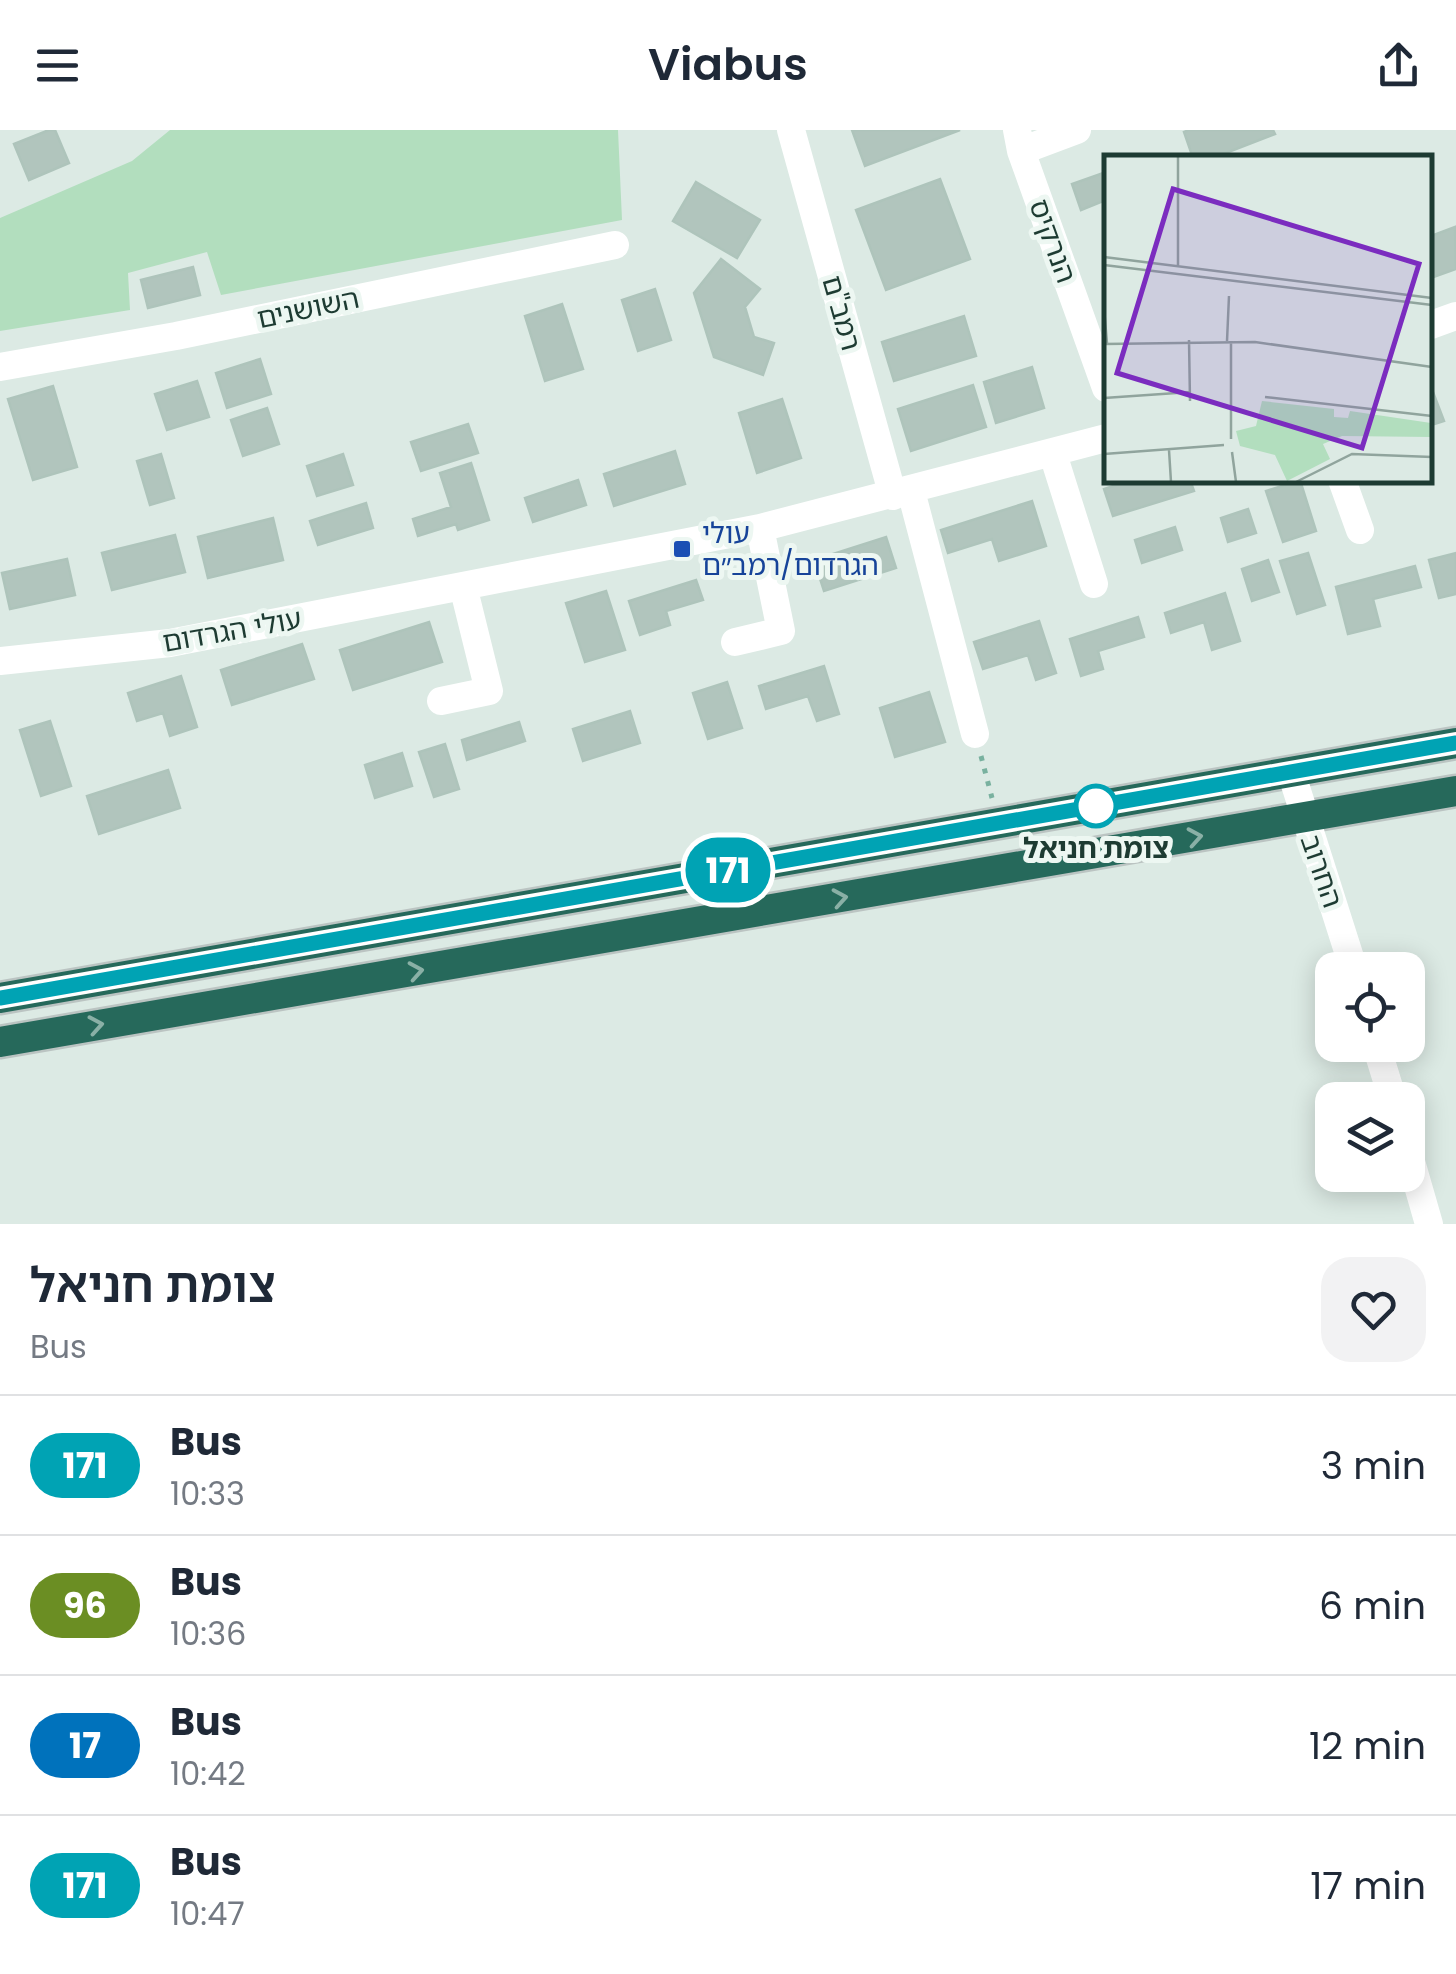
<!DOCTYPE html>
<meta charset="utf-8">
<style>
:root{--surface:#fff;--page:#f2f2f3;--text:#1f2937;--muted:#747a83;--line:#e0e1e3}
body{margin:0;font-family:Poppins,"Noto Sans Hebrew",sans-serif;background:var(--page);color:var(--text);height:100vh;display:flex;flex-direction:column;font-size:38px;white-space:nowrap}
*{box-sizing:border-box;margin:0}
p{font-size:32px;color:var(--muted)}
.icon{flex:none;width:55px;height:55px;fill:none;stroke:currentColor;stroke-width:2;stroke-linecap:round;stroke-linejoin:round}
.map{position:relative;height:1094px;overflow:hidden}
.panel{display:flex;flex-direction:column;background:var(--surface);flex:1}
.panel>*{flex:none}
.badge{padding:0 20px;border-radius:32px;font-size:35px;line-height:65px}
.tools{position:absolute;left:1315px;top:822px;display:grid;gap:20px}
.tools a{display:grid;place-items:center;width:110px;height:110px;border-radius:20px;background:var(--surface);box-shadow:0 5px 25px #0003;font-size:50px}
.map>.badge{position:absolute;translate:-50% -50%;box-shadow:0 0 0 5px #fff}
.round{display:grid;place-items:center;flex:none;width:105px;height:105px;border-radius:30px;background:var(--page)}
.head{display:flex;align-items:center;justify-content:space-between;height:170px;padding:0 30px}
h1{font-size:48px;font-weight:600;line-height:75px}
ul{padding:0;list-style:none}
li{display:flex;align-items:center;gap:30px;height:140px;padding:0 30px;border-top:2px solid var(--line)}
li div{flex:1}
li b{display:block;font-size:38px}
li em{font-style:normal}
li .badge{min-width:110px;font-weight:700;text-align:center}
header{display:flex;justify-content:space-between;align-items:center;height:130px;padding:0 30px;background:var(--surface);font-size:45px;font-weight:600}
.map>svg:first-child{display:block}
.green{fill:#b2debe}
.building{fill:#b1c5bd;stroke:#aec4bb;stroke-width:2.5}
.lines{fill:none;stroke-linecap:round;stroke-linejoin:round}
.highway-casing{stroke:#bbc4c2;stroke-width:35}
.path{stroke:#79b19f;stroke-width:5;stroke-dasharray:5 8;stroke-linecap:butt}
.minor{stroke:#fff;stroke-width:28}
.highway{stroke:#26695b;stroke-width:30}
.oneway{stroke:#8ab0a6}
.line-casing{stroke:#fff;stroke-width:22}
.line{stroke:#00a3b4;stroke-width:15}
.transit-dot{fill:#1a4fb4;stroke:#edf7f2;stroke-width:4}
.stop-dot{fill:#fff;stroke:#00a3b4;stroke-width:5}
.labels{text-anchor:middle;stroke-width:10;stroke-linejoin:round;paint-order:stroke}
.street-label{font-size:28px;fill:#1d3b32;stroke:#edf7f2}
.transit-label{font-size:28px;fill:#164399;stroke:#edf7f2;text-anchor:start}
.stop-label{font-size:28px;font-weight:bold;fill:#1d3b32;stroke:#edf7f2}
.inset-road{fill:none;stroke:#90a49d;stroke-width:2.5}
.view{fill:#7b2cbf;fill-opacity:0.15;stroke:#7b2cbf;stroke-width:5}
.inset-edge{fill:none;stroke:#1d3b32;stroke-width:5}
</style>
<header><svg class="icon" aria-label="menu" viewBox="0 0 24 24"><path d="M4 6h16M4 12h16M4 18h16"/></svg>Viabus<svg class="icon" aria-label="share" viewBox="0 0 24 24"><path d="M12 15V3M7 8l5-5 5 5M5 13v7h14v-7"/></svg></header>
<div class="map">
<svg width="1456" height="1094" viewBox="0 0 1456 1094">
<rect width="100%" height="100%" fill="#dceae4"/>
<path class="green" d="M170,0H618L622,90L221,165L207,122L128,143L130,180L0,201V88L132,31Z"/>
<path class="building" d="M49,0H55L69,33L29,50L14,14Z
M852,0H960L865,36Z
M1189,0H1273L1275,4L1213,28H1193L1184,2Z
M1106,42V70L1081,80L1072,54Z
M940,49L970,129L886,160L856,80Z
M696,52L760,90L737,128L673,91Z
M1455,97L1456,139L1428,149V107Z
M721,129L760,159L745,177L754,207L774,213L763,245L714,227L694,163Z
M193,137L200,165L148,178L141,150Z
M655,159L671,210L638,221L622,170Z
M562,174L583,239L545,251L525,186Z
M964,186L976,226L894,251L882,212Z
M260,229L271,264L227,278L216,243Z
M1032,237L1044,278L996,293L984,252Z
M1428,249L1444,291L1428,296Z
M197,251L209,287L167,300L155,264Z
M973,255L986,297L911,321L898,279Z
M53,256L77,337L33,350L8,269Z
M782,269L801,328L757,343L739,283Z
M267,278L279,314L243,326L231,290Z
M468,294L478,323L421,341L411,312Z
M675,321L685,354L614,376L604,344Z
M161,324L174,368L150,375L137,331Z
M343,324L353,355L317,366L307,336Z
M471,333L489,390L458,400L456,394L418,406L413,389L451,377L440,343Z
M578,350L586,375L533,392L525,368Z
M1131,350H1190L1194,361L1113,386L1104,359Z
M1300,350L1316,401L1283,412L1266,361Z
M1032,371L1046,416L999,431L992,409L948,423L941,400Z
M366,373L373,398L318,415L310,391Z
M1248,379L1256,403L1228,412L1221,388Z
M273,388L283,430L208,448L198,407Z
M1175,397L1182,420L1142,433L1135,410Z
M175,405L185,442L112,460L102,423Z
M886,407L896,438L824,461L814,430Z
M1308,423L1325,475L1297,484L1280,431Z
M1456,423V464L1439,468L1429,430Z
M67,429L75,465L10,479L2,443Z
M1268,430L1279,462L1252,471L1242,439Z
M1415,436L1421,457L1373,469L1380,496L1348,504L1336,457Z
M696,450L703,470L666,481L670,495L640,505L629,471Z
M606,461L625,520L585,532L566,473Z
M1225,463L1240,511L1212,520L1204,492L1171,503L1165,483Z
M1138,487L1144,507L1098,521L1103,539L1081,546L1070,509Z
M1039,491L1056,543L1036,550L1028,525L983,539L974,512Z
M429,492L442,532L353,560L340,520Z
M302,514L314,549L232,575L221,540Z
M824,536L839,584L817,591L808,566L766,579L759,556Z
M181,546L197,597L170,606L163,583L137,591L128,563Z
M727,552L742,598L708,609L693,563Z
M929,562L945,612L895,627L880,578Z
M630,581L640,613L583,631L573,599Z
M50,591L71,656L41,666L20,600Z
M519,592L525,611L467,630L462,610Z
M445,614L459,659L434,667L419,622Z
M402,623L412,656L375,668L365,635Z
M168,640L180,678L99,704L87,666Z"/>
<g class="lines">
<g class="highway-casing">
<path id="highway" d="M0,868L1456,613
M0,912L1456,661"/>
</g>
<path class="path" d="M981,626L992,668"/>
<path class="minor" d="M791,0L893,366
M1017,0L1021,21L1106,258
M1021,21L1077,0
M1428,196L1456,186
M0,237L176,206L615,115
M1053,324L1094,454
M1342,350L1360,400
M911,361L975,604
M735,512L781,501L760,398
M0,531L170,513L760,398L1106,308
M441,571L489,561L463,456
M1291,642L1354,840
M1376,915L1393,970
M1408,1021L1429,1094"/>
<use href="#highway" class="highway"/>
</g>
<defs><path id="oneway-chevron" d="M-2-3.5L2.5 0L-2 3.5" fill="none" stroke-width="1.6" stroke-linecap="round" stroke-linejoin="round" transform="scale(2.5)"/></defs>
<g class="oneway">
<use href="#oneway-chevron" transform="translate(1195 707) rotate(-10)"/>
<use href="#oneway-chevron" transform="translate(840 768) rotate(-10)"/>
<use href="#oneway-chevron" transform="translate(416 841) rotate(-10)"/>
<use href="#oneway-chevron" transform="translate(96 895) rotate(-10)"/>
</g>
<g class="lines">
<g class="line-casing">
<path id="line" d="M0,868L1456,613"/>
</g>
<use href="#line" class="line"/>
</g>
<rect class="transit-dot" x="672" y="409" width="20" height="20" rx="5"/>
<circle class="stop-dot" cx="1096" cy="676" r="20"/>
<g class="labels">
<g class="street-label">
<text transform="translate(1053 111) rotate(70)" y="10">הנרקיס</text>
<text transform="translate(308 178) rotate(-12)" y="10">השושנים</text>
<text transform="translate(842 183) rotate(74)" y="10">רמב"ם</text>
<text transform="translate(232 500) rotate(-10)" y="10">עולי הגרדום</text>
<text transform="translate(1322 741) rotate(71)" y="10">החרוב</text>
</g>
<g class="transit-label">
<text x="702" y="413">עולי<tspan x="702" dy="32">הגרדום/רמב״ם</tspan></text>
</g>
<g class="stop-label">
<text x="1096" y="728">צומת חניאל</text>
</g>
</g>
<g transform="translate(1104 25)">
<rect width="328" height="328" fill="#dceae4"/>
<path d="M158,246L230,254V262L244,263L246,256L327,268V282L238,281L219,289L226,304L183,326L171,300L136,291L132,276L152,271Z" fill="#b2debe"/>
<path class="inset-road" d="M0,102L328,143M0,110L328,150M74,111V1M0,153L3,188M85,185L86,246M123,186L125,141M127,186V284M0,189L151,187L328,212M161,242L328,261M0,243L87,237M65,295L67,327M128,297L132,327M0,299L120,290M192,327L248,299L328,302"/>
<path class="view" d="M69,34L315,109L258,293L13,218Z"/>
<rect width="328" height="328" class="inset-edge"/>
</g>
</svg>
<div class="tools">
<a><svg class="icon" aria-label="locate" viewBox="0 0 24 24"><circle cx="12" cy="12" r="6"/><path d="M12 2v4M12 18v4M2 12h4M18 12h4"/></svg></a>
<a><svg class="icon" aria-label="layers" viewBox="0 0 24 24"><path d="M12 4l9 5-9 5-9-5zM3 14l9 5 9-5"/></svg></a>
</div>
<b class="badge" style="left:728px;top:740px;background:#00a3b4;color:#fff">171</b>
</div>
<section class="panel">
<div class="head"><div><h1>צומת חניאל</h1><p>Bus</p></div><a class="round"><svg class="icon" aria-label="heart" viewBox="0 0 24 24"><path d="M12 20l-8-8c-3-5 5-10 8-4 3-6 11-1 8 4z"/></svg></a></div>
<ul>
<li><span class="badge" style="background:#00a3b4;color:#fff">171</span><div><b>Bus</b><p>10:33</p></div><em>3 min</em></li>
<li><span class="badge" style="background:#6b8e23;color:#fff">96</span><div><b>Bus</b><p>10:36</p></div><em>6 min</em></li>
<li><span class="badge" style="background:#0072bc;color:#fff">17</span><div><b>Bus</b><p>10:42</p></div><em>12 min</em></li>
<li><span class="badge" style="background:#00a3b4;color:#fff">171</span><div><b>Bus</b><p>10:47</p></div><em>17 min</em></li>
</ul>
</section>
